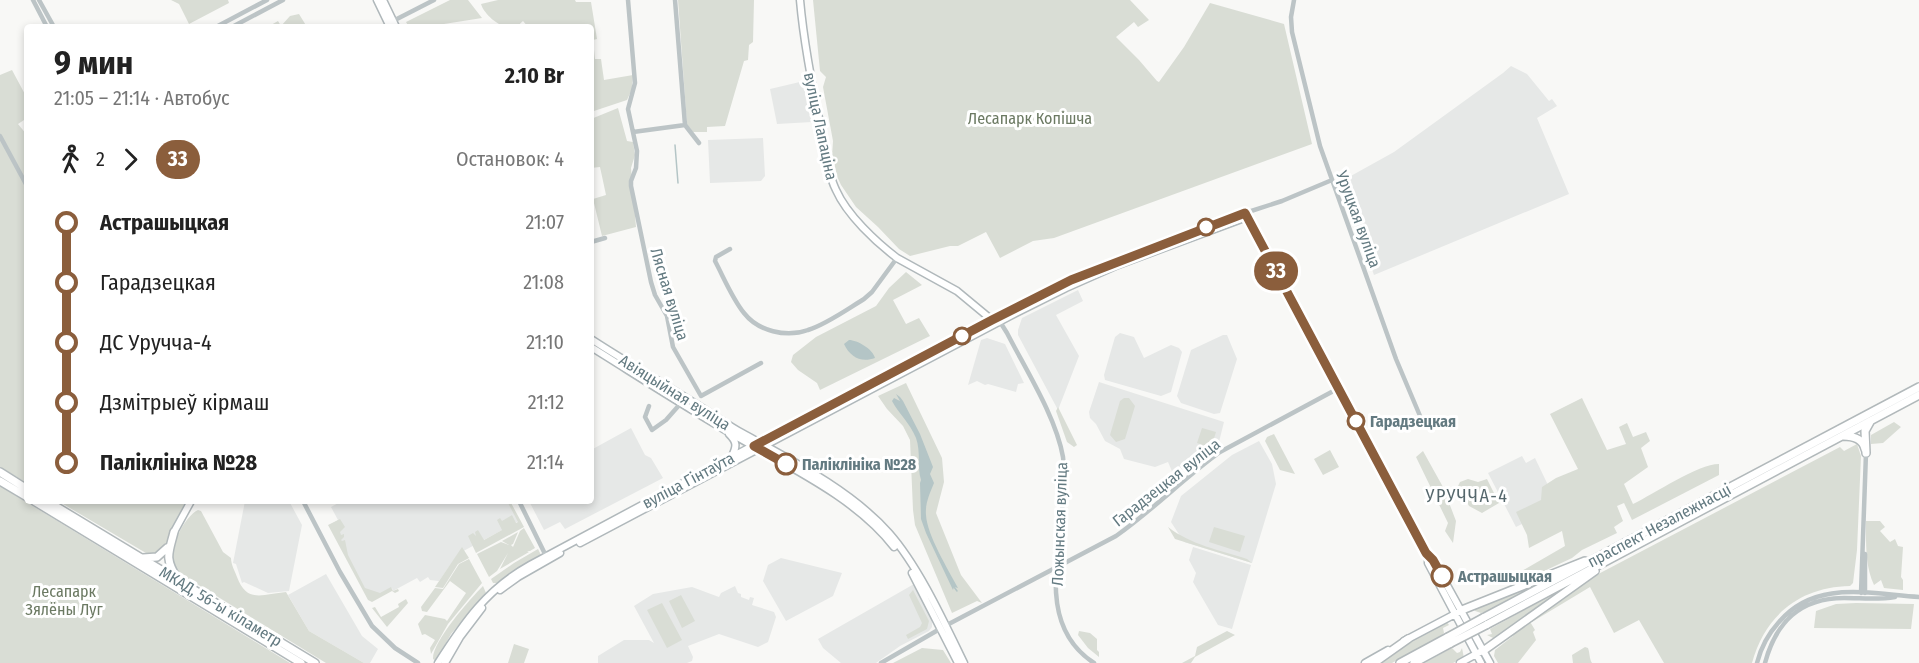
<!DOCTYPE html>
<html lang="ru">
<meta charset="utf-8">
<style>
:root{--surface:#fff;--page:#f6f6f6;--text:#222;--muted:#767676}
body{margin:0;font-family:"Fira Sans Condensed",sans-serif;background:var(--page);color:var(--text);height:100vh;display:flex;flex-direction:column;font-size:22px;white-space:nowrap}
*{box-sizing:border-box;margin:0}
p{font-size:20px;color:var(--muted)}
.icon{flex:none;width:33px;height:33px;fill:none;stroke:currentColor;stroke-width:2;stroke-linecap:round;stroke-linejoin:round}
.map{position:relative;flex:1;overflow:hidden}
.details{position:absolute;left:24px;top:24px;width:570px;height:480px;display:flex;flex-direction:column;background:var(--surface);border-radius:6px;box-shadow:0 3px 9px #0003}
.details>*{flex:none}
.badge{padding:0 12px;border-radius:20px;font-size:21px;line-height:39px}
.map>.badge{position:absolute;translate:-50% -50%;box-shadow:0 0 0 3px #fff}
.legs{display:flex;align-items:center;gap:9px;height:66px;padding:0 30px;font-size:20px}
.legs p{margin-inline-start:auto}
.summary{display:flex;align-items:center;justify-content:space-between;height:102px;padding:0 30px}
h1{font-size:33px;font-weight:700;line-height:45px}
ul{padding:0 30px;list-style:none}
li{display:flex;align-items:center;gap:21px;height:60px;font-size:22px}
li i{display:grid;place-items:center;width:9px;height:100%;margin:0 8px;background:currentColor}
li i::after{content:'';width:15px;height:15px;margin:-8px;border:4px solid;border-radius:50%;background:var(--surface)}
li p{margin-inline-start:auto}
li:first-child i{background:linear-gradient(#0000 50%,currentColor 0)}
li:last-child i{background:linear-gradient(currentColor 50%,#0000 0)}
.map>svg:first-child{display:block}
.built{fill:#e6e8e7}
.green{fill:#d9ddd5}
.water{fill:#b4c5c6}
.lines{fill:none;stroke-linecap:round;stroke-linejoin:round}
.stream{stroke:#b4c5c6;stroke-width:1.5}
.major-casing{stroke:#b0b8bb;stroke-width:9}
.highway-casing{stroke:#b2b9bb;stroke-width:10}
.minor{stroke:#bcc4c6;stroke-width:4.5}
.major{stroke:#fff;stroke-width:6}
.highway{stroke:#fff;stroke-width:7}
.highway-bridge-casing{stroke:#b2b9bb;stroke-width:10;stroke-linecap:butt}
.highway-bridge{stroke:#fff;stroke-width:7}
.line-1-casing{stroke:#fff;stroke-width:14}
.line-1{stroke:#8b5e3c;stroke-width:9}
.stop-1-dot{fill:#fff;stroke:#8b5e3c;stroke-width:3}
.labels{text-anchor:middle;stroke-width:6;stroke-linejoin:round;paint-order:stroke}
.park-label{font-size:16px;fill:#6b7962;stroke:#fff}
.street-label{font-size:16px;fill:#637a81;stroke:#fff}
.stop-label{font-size:16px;font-weight:bold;fill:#637a81;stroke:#fff;text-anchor:start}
.neighbourhood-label{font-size:18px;letter-spacing:1.5px;fill:#55676c;stroke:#fff}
</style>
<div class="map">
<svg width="1919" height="663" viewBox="0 0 1919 663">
<rect width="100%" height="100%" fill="#f8f8f6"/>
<path class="built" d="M1511,66L1527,74L1549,101L1552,99L1557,106L1537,118L1569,194L1374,275L1340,182L1394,152L1503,73Z
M804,81L812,122L777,124L770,89Z
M763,138L765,176L761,181L710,183L708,140Z
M1078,290L1083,301L1056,315L1079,356L1058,410L1018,335V330L1022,318Z
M1120,333L1134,337L1144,358L1171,345L1179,348L1182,352L1171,392L1161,396L1105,380L1104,375L1115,337Z
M1223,335H1227L1237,359L1220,413L1214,414L1181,403L1177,396L1191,350Z
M987,338L1005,344L1024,383L1018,384L1016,392L988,384L985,385L977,381L968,385L981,340Z
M1099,382L1224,422L1218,446L1174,476L1168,462L1155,467L1124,459L1120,449L1105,441L1096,424L1090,418L1089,412Z
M631,428L645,455L651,458L663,478L565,529L560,522L544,530L529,501H591V450Z
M1259,441L1272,464L1276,484L1252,563L1184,542L1171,522L1181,496L1232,455Z
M1522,456L1526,463L1535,458L1558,506L1516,527L1488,473Z
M245,501H289L302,525L289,591L268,593L244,582L242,583L236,564L233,563Z
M342,501H509L519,521L458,554L439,581L430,580L428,577L420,582L417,578L393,591L392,588L373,598L368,597L330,525L338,520L331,507Z
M1193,547L1251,565L1232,629L1218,625L1193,582L1196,573L1189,560Z
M781,558L842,573L833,596L786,621L763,581L768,565Z
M326,574L362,636L378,649L370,663H364L309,631L288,595Z
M914,584L932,620V627L929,631L900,646L876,663H841L823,648L818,639Z
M735,586L738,593L741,594V597L749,600L750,597L754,598L752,605L774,612L776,617L768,642L758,647L719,634L688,646L693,657L692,661L687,663H598V656L624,640H649L654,643L634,606L653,594L692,587L719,597L721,593Z"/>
<path class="green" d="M171,0H228L229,3L189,24L179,4Z
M450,0H468L482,18L425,27H409L406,22Z
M498,0H575L576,2H591L597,39L593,40L595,59H601L604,80L633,75L632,89L627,100L591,112V27H528L523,21C522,22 517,27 515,27C503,31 484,15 481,4Z
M678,0H754L753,42L749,45L748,60L744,61L725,126L707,127V132H693L687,125Z
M813,0H1130L1149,20L1138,27L1134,22L1116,37L1139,60L1157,81L1159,82L1184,47L1210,3L1284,24L1312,144L1054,238L1033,241L1000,258L986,232L958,246H950L910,256L899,249L878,227L856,207L841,185L836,174L832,156L833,141L823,87L826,77L820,71Z
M299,14L307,27H271V25L278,21L281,26L290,16Z
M12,70L27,98V118L18,124L27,135V483L0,467V75Z
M618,108L627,141L633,142L635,155L631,168L636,227L602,236L593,199L606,195L600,167L591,168V119Z
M906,272L922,285L893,300L906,324L919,318L930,336L820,390L817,383L798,370L791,362L793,355L816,337L876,306L889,288Z
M906,383L942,458L944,482L936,513L961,575L982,603L977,601L952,613L915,525L913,510L910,440L903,426L887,409L878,396Z
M1124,398H1129L1135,406L1125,439L1116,442L1110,435L1120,401Z
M1582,398L1607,450L1626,444L1619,427L1627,423L1633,437L1646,432L1650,441L1641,448L1648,467L1624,484L1633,504C1654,494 1698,464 1719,464V475L1632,520L1624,503L1617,506L1623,521L1614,527L1617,533L1582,550L1572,558L1512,586L1508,579L1565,546L1562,531L1529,548L1527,535L1516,512L1541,500L1542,487L1556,478L1578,469L1550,414Z
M1058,407L1077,445L1074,447L1067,442L1056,411Z
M1894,422L1901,427L1883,443L1871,444V435Z
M1202,428L1216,432L1211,448L1197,443Z
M1274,434L1295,474L1280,470L1265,441L1267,437Z
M1857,444L1861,456L1857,550L1853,583L1850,586C1800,587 1765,615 1752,663H1664L1639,620L1614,633L1590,587L1532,622L1531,620L1585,581L1840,447L1844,451Z
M1330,450L1339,467L1323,475L1314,459Z
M1423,451L1443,487L1456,521L1453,543L1445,531L1448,523L1416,457Z
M1468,479L1478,482L1487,479L1499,503L1482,513L1469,506L1458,486L1460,482Z
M0,486L290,663H0Z
M58,501H186L170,533L163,552L151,556Z
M507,501H510L524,527L476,553L468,536L473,533L476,536L475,532L478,530L484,540L502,530L497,520L500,518L502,521L512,515L516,523L518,522Z
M198,510L201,511L223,552L231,558C231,565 235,571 237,577C247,604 263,594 286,592L309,631L364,663H326L179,573C176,569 173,565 172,560C170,546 185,516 198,510Z
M340,519L345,527L340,532L341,535L344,534V537L341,540L342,541L345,540L348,555L365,588L380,593L391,587L393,591L398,589L399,591L395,593L392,591L372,602L368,600L328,525Z
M1866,521H1880L1885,527L1880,531L1890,542L1895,539L1898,546L1903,547L1901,577L1903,580V590L1884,588L1881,580L1874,585C1865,566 1866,542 1866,521Z
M1168,527C1191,545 1220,550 1247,559L1252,563L1175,539Z
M1214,527L1245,536L1240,552L1209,542Z
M524,528L535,548L530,551H527L529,552L500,569L508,553L497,571L489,577L477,554L501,542L509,545L502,541L518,532L513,544L511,545L513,547L520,531Z
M462,547L469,558L458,564L443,588L435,587Z
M538,549L541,555L538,558L497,583H493L491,579L514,563Z
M469,559L482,583L448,624L431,654L430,648L435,640L425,634L422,635L418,624L425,615L445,619L447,621L466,593L450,581L427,612L422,611L421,607L435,588L443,589L459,564Z
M1564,573L1491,610L1481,613L1475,611L1473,607Z
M1578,580L1495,639L1487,635L1492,634L1490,629Z
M483,586L486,593L451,634L436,661L433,659C432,642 470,599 483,586Z
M913,590L929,621L927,629L908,639L906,635L920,627L922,623L909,595Z
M681,595L695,621L682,628L669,601Z
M406,599L408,603L387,627L372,608L375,607L381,617L399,607L398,604Z
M662,603L682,640L667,648L647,610Z
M1856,603L1914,604L1911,629L1814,628L1816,611L1836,604Z
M1529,620L1535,630L1533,632L1536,640L1518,663H1498L1494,656L1495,650L1513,636L1515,629Z
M1447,622L1449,625L1443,628L1444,633L1440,637L1392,663H1377L1406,642Z
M1079,631L1090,633L1097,639V650L1099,652V657L1088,648L1078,635Z
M1227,631L1235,635L1195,657L1191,663H1182L1195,656L1197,647Z
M514,644L529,649L524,663H508Z
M1585,647L1588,648C1590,653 1589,658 1592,663H1573L1572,655Z
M922,648L943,650L951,663H893Z
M1452,648L1457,653L1460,652L1462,648L1464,658L1453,663H1424Z"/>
<path class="water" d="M849,340C857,340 873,349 875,358C861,363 850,357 844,344Z
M896,394L900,397L903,401L920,434L933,467L930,474L934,483C930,493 925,503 926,515C927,535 948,569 958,588L954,587L953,590L926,533L921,519L920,483L921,480C917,467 921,452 916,438C910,423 899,414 892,401L894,398L900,401Z"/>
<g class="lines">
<path class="stream" d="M675,145L678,183
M954,587L957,591"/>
<g class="major-casing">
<path id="major" d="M377,0L390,27
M383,0L396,27
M800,0C804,46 813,91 823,137C826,154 828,174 836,190C847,215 876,242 897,258L957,291L992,320
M591,339C628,363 666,385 704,409C717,417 729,426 742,433C791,460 852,491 889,533C919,567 944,622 964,663
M591,347C636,375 681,404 727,431C782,464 854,495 894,547
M729,434C737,442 737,446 732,456
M174,532L191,501
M580,543L1010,316L1066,288L1118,265L1247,217
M1428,556V563L1481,663
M912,573L958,663
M500,590L518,577L560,553
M1404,641L1459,612
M438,663C464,622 487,589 530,565L771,436L1045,293L1114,262L1245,213L1428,556L1433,560L1490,663
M445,663L460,637L482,608
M1365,663L1388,650
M1460,663L1480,652"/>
</g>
<g class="highway-casing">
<path id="highway" d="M1843,436C1853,436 1863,439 1865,449
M1866,453L1865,431L1870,422
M0,472L27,489
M0,481L27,497
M34,501L301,663
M47,501L315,663
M174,532C169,552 164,558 177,578
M143,558L157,557L167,548
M1462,610L1585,561
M1483,618L1919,387
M1486,625L1919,395
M1483,651L1595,571
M1374,663L1408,639
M1400,663L1448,637
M1414,663L1451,643"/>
</g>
<path class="minor" d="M33,0L47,27
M39,0L54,27
M628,0L635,83L628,109L637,151L636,168L631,181V186L651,282L655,295L667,316L673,347L701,396L761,363
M675,0L685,125L699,143
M1294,0L1291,17L1292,32L1320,146L1396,359L1423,423
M393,21L434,0
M216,27L267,0
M232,27L283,0
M633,132L685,125
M0,136L27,186
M1245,213L1282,201L1332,180
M591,242L605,238
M730,249L716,257L715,261C724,278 732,298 744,313C758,331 786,338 808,330C827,324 846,310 864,299L872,292L897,258
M591,305V311
M997,322L1002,325L1007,333C1026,370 1056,417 1063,457C1072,524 1025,618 1094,663
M649,406L645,417L652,430L666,420L681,403
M303,501L340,572L372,626L395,648L418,663
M519,501L546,556
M1865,554V593
M1861,593L1866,453
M881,663L945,626L1116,536C1153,510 1184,478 1220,452L1339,388
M1757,663C1761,647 1768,634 1779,622C1815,579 1870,594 1919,597
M1765,663C1776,622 1800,598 1844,598C1862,598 1878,600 1895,597"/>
<use href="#major" class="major"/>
<use href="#highway" class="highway"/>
<g class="highway-bridge-casing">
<path id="highway-bridge" d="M1448,637L1483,618
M1451,643L1486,625"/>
</g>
<use href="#highway-bridge" class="highway-bridge"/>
</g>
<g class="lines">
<g class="line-1-casing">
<path id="line-1" d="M786,464L754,446L992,320L1071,280L1245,213L1426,553L1433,560L1442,576"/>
</g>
<use href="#line-1" class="line-1"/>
</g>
<g class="stop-1-dot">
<circle cx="1206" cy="227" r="8"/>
<circle cx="962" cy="336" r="8"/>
<circle cx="1356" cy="421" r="8"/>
<circle cx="786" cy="464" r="10"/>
<circle cx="1442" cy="576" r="10"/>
</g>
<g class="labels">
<g class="park-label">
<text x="1030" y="124">Лесапарк Копішча</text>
<text x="64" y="597">Лесапарк<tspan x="64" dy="18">Зялёны Луг</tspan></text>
</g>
<g class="street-label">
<text transform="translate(821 126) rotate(78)" y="6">вуліца Лапаціна</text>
<text transform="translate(1359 219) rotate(70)" y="6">Уруцкая вуліца</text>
<text transform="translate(670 294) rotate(73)" y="6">Лясная вуліца</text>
<text transform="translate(675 392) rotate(32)" y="6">Авіяцыйная вуліца</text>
<text transform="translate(688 480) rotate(-28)" y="6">вуліца Гінтаўта</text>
<text transform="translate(1166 482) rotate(-38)" y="6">Гарадзецкая вуліца</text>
<text transform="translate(1059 524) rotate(-88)" y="6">Ложынская вуліца</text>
<text transform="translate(1659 525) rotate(-28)" y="6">праспект Незалежнасці</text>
<text transform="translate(221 606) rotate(31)" y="6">МКАД, 56-ы кіламетр</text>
</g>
<g class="stop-label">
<text x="1370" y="427">Гарадзецкая</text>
<text x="802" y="470">Паліклініка №28</text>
<text x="1458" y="582">Астрашыцкая</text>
</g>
<g class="neighbourhood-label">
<text x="1467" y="502">УРУЧЧА-4</text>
</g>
</g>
</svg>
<b class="badge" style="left:1276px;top:271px;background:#8b5e3c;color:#fff">33</b>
<section class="details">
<div class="summary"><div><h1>9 мин</h1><p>21:05 – 21:14 · Автобус</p></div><b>2.10 Br</b></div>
<div class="legs"><svg class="icon" aria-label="walk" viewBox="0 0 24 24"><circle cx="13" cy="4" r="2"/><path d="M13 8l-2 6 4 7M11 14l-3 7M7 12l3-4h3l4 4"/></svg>2<svg class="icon" aria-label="forward" viewBox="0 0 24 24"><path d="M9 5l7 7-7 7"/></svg><b class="badge" style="background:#8b5e3c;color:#fff">33</b><p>Остановок: 4</p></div>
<ul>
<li><i style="color:#8b5e3c"></i><b>Астрашыцкая</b><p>21:07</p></li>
<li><i style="color:#8b5e3c"></i><span>Гарадзецкая</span><p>21:08</p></li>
<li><i style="color:#8b5e3c"></i><span>ДС Уручча-4</span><p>21:10</p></li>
<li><i style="color:#8b5e3c"></i><span>Дзмітрыеў кірмаш</span><p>21:12</p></li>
<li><i style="color:#8b5e3c"></i><b>Паліклініка №28</b><p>21:14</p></li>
</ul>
</section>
</div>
